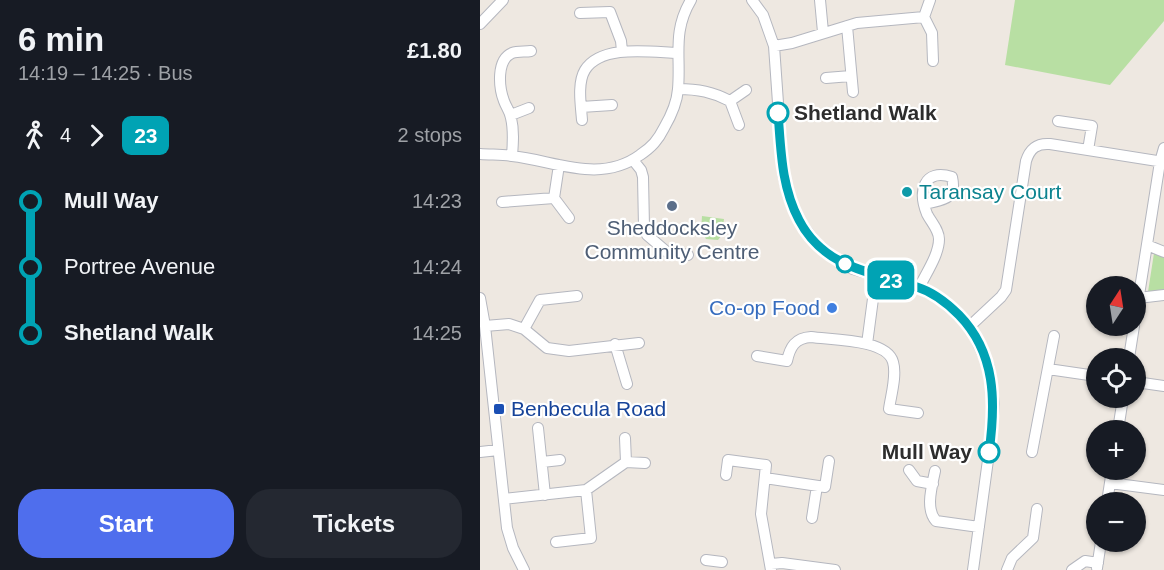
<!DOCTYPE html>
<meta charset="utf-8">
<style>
:root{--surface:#171b24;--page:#242831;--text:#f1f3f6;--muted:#9ea1a6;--accent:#4f6eed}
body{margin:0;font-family:Arial,sans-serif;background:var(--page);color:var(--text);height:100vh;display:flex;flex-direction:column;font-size:22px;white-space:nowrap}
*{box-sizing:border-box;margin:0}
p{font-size:20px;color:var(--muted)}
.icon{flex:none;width:33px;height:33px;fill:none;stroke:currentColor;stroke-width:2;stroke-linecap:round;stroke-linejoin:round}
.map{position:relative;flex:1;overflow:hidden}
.sheet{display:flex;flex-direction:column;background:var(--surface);width:480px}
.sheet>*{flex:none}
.badge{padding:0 12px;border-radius:9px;font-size:21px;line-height:39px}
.needle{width:39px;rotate:12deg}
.controls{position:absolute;left:606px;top:276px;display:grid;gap:12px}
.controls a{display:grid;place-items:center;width:60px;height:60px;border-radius:50%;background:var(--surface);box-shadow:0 2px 4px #0004;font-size:30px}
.map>.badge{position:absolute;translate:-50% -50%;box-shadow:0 0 0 3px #fff}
.legs{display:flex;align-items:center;gap:9px;height:66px;padding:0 18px;font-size:20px}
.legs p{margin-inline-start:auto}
.headline{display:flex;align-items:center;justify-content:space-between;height:102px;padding:0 18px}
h1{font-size:33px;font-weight:700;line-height:45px}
.action{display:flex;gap:12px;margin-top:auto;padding:12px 18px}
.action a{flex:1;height:69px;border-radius:24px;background:var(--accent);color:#fff;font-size:24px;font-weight:700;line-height:69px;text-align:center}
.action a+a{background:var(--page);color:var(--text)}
ul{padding:0 18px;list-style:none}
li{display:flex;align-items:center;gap:21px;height:66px;font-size:22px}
li i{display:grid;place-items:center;width:9px;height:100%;margin:0 8px;background:currentColor}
li i::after{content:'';width:15px;height:15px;margin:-8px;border:4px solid;border-radius:50%;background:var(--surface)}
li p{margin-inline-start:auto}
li:first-child i{background:linear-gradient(#0000 50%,currentColor 0)}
li:last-child i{background:linear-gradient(currentColor 50%,#0000 0)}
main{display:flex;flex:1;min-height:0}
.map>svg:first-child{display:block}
.green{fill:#b8dfa3}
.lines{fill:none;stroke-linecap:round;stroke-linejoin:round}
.street-casing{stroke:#b5b7bf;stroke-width:12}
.street{stroke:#fff;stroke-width:10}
.line-1-casing{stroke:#fff;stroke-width:14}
.line-1{stroke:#00a3b4;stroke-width:9}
.stop-1-dot{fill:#fff;stroke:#00a3b4;stroke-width:3}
.culture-dot{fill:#0f9aa8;stroke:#fff;stroke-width:2}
.service-dot{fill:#5c6f8a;stroke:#fff;stroke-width:2}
.shop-dot{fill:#3f7fe0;stroke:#fff;stroke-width:2}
.transit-dot{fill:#1a4fb4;stroke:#fff;stroke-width:2}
.labels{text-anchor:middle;stroke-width:4.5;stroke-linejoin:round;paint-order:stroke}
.stop-label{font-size:21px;font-weight:bold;fill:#2d2d2d;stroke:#fff;text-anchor:start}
.culture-label{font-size:21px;fill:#0d838f;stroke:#fff;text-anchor:start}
.service-label{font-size:21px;fill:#4e5e75;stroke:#fff}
.shop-label{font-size:21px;fill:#366cbe;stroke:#fff;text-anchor:end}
.transit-label{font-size:21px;fill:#164399;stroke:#fff;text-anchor:start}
</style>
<main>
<section class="sheet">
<div class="headline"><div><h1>6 min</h1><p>14:19 – 14:25 · Bus</p></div><b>£1.80</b></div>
<div class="legs"><svg class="icon" aria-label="walk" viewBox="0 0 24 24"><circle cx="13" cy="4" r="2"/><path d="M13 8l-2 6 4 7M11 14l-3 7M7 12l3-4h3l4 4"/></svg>4<svg class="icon" aria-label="forward" viewBox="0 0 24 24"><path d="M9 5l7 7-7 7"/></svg><b class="badge" style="background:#00a3b4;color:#fff">23</b><p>2 stops</p></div>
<ul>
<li><i style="color:#00a3b4"></i><b>Mull Way</b><p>14:23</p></li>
<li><i style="color:#00a3b4"></i><span>Portree Avenue</span><p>14:24</p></li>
<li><i style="color:#00a3b4"></i><b>Shetland Walk</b><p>14:25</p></li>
</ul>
<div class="action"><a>Start</a><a>Tickets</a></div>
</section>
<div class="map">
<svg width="684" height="570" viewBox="0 0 684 570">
<rect width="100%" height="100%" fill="#eee8e1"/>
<path class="green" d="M535,0H684V21L630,85L525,65Z
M222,216L244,219L242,235L238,240L226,239L221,231Z
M674,253L684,256V291L668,292Z"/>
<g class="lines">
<g class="street-casing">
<path id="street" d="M272,0L283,15L294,46L303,174L309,198L319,221L336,243L356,259L373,269L439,288L458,297L490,326L509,367L514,404L511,438L493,570
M340,0L343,32
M100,13L130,12L141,41L142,51
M444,17L452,33L453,61
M0,24L23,0
M367,26L373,92
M294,46L312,43L377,23L444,17L450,0
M346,78L371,76
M198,89C218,89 233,92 250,101L259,125
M250,101L266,90
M101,107L132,105
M31,115L49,108
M102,120C101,106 97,83 105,70C121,44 171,52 197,53
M578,121L612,126L608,150
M0,154C11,155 22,154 32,156C76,161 120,184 160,155C172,147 178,140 184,128C191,116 197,103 198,89C201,56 192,32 211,0
M32,156C33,143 34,130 31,118C30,111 26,107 24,101C19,88 16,60 32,53C38,51 45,52 51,51
M153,160L161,170L163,177L164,227L167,235L187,252L208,255
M74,198L89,218
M22,202L74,198L79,165
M667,245L684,252
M439,288C446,273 459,255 459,239C459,230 451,222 447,214C438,192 443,168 472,177C477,200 464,199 445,204
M0,298L5,326L27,528L33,548L44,570
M658,298L684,295
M656,314L680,162L684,148
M5,326L29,324L44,329L67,348L89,351L159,343
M490,326L521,297L526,290L546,161C550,148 557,143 570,144L684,162
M44,329L60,300L97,296
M135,344L147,384
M387,344L396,276
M277,356L307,361C310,347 315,338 331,337C352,340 407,339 413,362C417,375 411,395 409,409L438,413
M649,358L654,326
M568,369L616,376
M656,382L684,386
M58,428L65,495
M638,430L643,398
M145,438L146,462
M0,452L18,450
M552,452L574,336
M62,462L80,460
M429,470L437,481L453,484
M455,471C452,486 445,509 456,521L499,527
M246,475L248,460L286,465L281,514L291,570
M285,478L345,487L349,461
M630,483L684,490
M24,499L106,490L146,462L165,463
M627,502L632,470
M332,518L337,486
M76,542L111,538L106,490
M226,560L242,562
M291,564L302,563L355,570
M617,568L621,542
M527,570L532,558L553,538L557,509
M592,570L605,561L618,563"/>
</g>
<use href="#street" class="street"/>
</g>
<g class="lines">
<g class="line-1-casing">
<path id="line-1" d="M298,113C301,149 301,186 319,220C344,268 391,272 437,287C453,292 467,303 479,315C516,353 516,402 509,452"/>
</g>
<use href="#line-1" class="line-1"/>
</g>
<g class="stop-1-dot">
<circle cx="298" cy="113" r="10"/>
<circle cx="365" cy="264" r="8"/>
<circle cx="509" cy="452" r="10"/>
</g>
<circle class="culture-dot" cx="427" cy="192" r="6"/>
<circle class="service-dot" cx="192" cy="206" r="6"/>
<circle class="shop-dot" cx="352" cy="308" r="6"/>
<rect class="transit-dot" x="13" y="403" width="12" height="12" rx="3"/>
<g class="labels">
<g class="stop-label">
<text x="314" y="120">Shetland Walk</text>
<text x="492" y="459" text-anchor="end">Mull Way</text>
</g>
<g class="culture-label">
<text x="439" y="199">Taransay Court</text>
</g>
<g class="service-label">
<text x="192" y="235">Sheddocksley<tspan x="192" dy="24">Community Centre</tspan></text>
</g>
<g class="shop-label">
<text x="340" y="315">Co-op Food</text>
</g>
<g class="transit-label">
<text x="31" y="416">Benbecula Road</text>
</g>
</g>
</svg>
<div class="controls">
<a><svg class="needle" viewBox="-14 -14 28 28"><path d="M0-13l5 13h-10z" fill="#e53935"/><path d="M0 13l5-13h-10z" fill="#9ea1a6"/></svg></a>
<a><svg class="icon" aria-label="locate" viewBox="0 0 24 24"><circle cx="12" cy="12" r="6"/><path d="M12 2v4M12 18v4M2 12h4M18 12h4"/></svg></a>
<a>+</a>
<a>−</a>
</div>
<b class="badge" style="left:411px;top:280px;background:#00a3b4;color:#fff">23</b>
</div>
</main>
